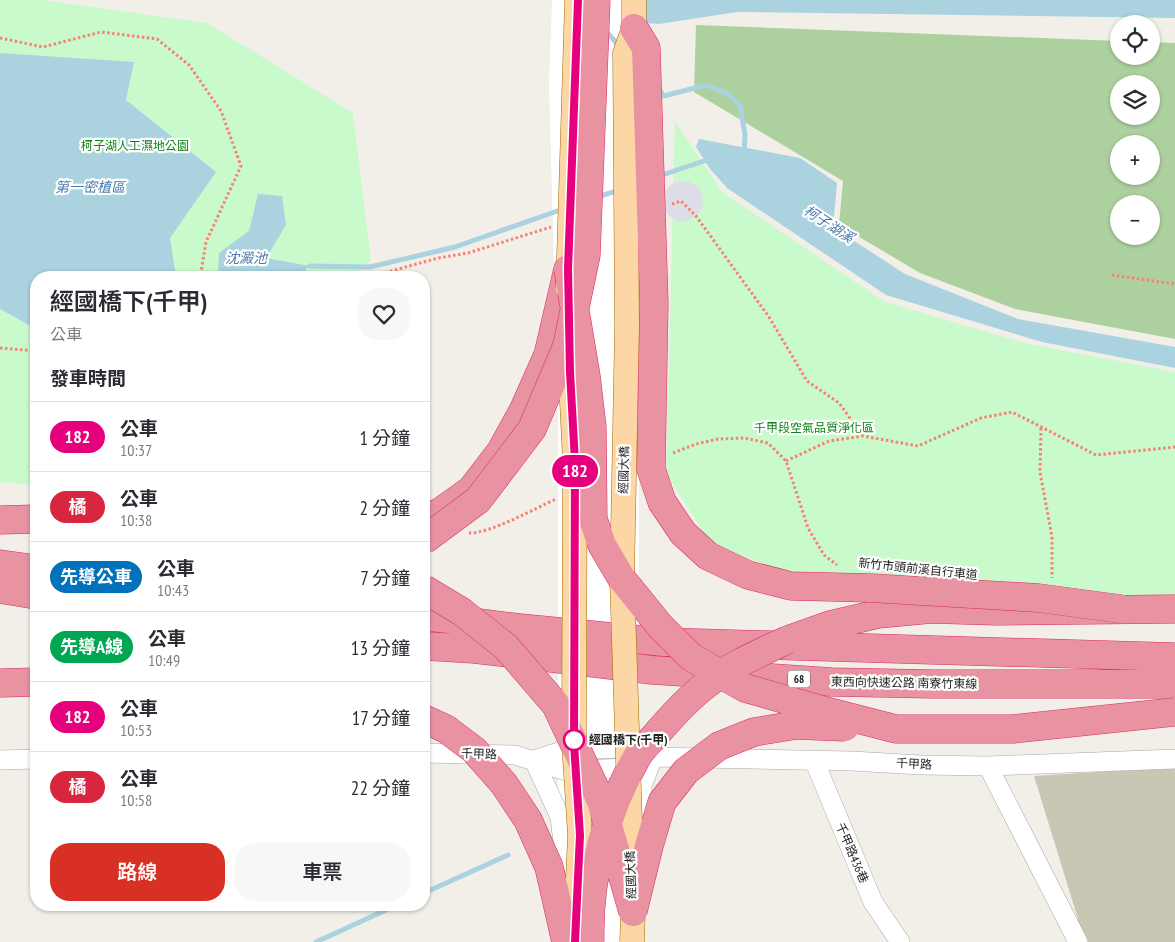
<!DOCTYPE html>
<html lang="zh-TW">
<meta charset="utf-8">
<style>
:root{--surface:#fff;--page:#f7f7f7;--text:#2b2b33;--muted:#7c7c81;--line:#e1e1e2;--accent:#d93025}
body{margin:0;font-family:"PT Sans Narrow","Noto Sans TC",sans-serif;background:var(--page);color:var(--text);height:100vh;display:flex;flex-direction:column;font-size:19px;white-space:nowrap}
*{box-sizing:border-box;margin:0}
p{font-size:16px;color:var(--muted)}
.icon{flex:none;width:28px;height:28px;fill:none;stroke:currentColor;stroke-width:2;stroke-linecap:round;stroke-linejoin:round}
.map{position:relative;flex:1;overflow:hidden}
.sheet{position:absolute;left:30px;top:271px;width:400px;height:640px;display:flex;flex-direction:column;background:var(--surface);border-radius:20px;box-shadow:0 1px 4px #0004}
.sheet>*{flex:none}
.badge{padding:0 10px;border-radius:16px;font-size:18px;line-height:32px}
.controls{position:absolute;left:1110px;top:15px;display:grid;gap:10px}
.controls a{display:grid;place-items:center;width:50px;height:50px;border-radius:50%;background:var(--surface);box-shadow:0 1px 4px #0004;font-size:25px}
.map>.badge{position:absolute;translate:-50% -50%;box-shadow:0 0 0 2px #fff}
h2{padding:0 20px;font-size:19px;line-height:45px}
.round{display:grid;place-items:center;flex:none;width:52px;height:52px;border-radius:20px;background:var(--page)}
.overview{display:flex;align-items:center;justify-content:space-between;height:85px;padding:0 20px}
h1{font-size:24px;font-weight:600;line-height:38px}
.primary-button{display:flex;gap:10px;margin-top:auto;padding:10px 20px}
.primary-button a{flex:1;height:58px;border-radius:20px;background:var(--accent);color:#fff;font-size:20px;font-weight:600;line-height:58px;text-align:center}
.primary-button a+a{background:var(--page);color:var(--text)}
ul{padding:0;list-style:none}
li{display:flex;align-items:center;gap:15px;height:70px;padding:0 20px;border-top:1px solid var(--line)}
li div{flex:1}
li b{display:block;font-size:19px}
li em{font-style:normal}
li .badge{min-width:55px;font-weight:700;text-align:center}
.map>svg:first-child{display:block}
.construction{fill:#c7c7b4}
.forest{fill:#add19e;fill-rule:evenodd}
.park{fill:#c8facc}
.plaza{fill:#dddde8}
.water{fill:#aad3df}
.pier{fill:#fff}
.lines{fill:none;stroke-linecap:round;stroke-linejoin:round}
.stream{stroke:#aad3df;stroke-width:5}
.minor-casing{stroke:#a9a9a9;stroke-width:20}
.major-casing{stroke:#a06b00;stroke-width:25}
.highway-casing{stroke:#dc2a67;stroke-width:29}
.path{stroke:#fa8072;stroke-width:3;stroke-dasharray:2.5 2.5;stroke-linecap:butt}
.minor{stroke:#fff;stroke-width:19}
.major{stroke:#fcd6a4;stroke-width:24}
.highway{stroke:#e892a2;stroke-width:28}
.major-bridge-casing{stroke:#a06b00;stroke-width:25;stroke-linecap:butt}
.highway-bridge-casing{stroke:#dc2a67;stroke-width:29;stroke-linecap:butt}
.major-bridge{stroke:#fcd6a4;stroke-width:24}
.highway-bridge{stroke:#e892a2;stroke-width:28}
.line-casing{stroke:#fff;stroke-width:11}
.line{stroke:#e6007e;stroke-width:8}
.stop-dot{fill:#fff;stroke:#e6007e;stroke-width:2.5}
.labels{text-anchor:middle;stroke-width:4.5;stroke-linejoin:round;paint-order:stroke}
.shield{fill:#fff;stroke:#646464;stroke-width:1}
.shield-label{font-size:11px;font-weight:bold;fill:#222}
.park-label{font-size:12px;fill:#0c8416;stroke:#fff}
.street-label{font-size:12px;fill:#222;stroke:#fff}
.stop-label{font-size:12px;font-weight:bold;fill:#222;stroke:#fff;text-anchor:start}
.water-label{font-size:14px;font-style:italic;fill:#4a7aab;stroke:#fff}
</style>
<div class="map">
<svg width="1175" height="942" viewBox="0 0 1175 942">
<rect width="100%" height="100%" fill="#f2efe9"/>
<path class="construction" d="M1175,767V942H1069L1078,919L1034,776Z"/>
<path class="forest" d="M696,25L1119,41V56H1151V42L1175,43V339L1015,309L920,273L839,225L843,181L694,92ZM1119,84H1151V116H1119ZM1119,144H1151V176H1119ZM1119,204H1151V236H1119Z"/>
<path class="park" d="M0,0H43L207,23L353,113L371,260L352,277L36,278V485L0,482Z
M675,121L722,192L885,302L1025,343L1175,372V602L804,582L709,541L666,474Z"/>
<path class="plaza" d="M663 201a20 20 0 1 1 40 0a20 20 0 1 1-40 0Z"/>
<path class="water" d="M553,0H1175V18L737,12L659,24L595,19Z
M0,53L134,62L126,100L216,172L170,238L176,277L36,278V329L0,309Z
M699,139L800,158L837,183L833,227L905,274L1018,319L1175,347V368L1042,342L886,295L727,188L710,169L696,147Z
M258,194L282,196L286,225L266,258L310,266L298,277H218L219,253L249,231Z"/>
<path class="pier" d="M552,0H641L638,698L640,942H555L558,775V411L549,84Z"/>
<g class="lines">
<path class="stream" d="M604,29L620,47
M658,88L664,96L706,85L727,93L740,105L745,135L744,153
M659,176L710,159
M597,197L620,190
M310,266L370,267L455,247L563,209
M424,893L508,855
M316,942L397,905"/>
<g class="minor-casing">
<path id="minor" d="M424,753L515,755L566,771L624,768L639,762
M0,760L36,759
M534,760L565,750L624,748L653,757L851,761L921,765L988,766L1175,759
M534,760L560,817L569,893
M814,760L873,902L900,942
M988,766L1078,942
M641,838L642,786L653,757"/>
</g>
<g class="major-casing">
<path id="major" d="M634,0V28"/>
</g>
<g class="highway-casing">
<path id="highway" d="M424,519L440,512L471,490L501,451L524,409L548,355L568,269
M0,520L36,519
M0,564L36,569
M0,589L36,595
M424,616L520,628L664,642L1175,657
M788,640L830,625L878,614L931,609L998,611L1175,609
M424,646L474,649L652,670L832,682L933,684H1175
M0,683L36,682
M424,719L446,729"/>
</g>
<path class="path" d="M0,38L43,47L101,32L157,39L189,65L221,111L241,166L206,242L200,278
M672,204L681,201L696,216L769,317L807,381L839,403L863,436
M1112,275L1175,284
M366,278L438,258L468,253L551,227
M0,348L36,351
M1041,428L1040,472L1052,537V578
M673,453L696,444L718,439L744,438L768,443L786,461L808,528L824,555L837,565
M786,461L829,441L863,436L918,446L981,418L1012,412L1096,455L1175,447
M469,533C489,534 536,508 556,499"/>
<use href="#minor" class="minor"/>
<use href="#major" class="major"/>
<use href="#highway" class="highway"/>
<g class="major-bridge-casing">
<path id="major-bridge" d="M568,288L577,0
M569,344L575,461L574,744L580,835L575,942
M632,942L633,912L622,579L627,327L625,53L634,28"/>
</g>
<g class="highway-bridge-casing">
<path id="highway-bridge" d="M634,28L646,48L654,303L651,469L662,502L683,533L708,556L748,575L791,586L871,588L1039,598L1121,609
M568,269L586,376L592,427L593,519L602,545L622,579L660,626L691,657L745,688L822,710L896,729H1013L1175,712
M424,540L478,500L532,429L567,346L586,255L596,0
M424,589L462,612L506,647L556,705L601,801L633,912
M446,729L474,750L504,784L528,820L549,867L566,942
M633,911L649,846L662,802L686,771L719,746L754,732L796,725L845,727
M590,942C588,878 605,813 637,757C641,750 648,743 654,737C670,718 687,699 707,684C731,665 760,653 787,640"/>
</g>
<use href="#major-bridge" class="major-bridge"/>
<use href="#highway-bridge" class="highway-bridge"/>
</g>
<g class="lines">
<g class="line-casing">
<path id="line" d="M575,942L580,835L574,744L575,462L570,372L568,269L578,0"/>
</g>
<use href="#line" class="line"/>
</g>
<circle class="stop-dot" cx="574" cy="740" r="10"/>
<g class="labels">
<rect class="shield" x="788" y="670.5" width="22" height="17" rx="4"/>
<g class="shield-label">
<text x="799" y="683">68</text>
</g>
<g class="park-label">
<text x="135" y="150">柯子湖人工濕地公園</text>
<text x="814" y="432">千甲段空氣品質淨化區</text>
</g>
<g class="street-label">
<text transform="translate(624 470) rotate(-89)" y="4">經國大橋</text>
<text transform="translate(918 569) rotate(6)" y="4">新竹市頭前溪自行車道</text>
<text transform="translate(904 683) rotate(1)" y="4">東西向快速公路 南寮竹東線</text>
<text transform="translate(479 754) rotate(2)" y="4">千甲路</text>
<text transform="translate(914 764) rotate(3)" y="4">千甲路</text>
<text transform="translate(852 853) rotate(67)" y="4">千甲路436巷</text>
<text transform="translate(631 875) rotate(-92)" y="4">經國大橋</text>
</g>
<g class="stop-label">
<text x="589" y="744">經國橋下(千甲)</text>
</g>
<g class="water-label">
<text x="90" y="192">第一密植區</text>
<text transform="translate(829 224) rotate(33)" y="5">柯子湖溪</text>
<text x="246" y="263">沈澱池</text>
</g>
</g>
</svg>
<div class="controls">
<a><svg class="icon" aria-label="locate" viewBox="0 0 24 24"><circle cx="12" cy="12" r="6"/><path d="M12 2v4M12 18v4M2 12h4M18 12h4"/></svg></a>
<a><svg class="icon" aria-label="layers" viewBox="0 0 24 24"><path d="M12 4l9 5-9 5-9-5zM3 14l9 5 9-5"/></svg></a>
<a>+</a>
<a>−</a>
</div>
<b class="badge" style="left:575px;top:471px;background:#e6007e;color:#fff">182</b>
<section class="sheet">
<div class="overview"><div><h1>經國橋下(千甲)</h1><p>公車</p></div><a class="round"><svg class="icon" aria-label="heart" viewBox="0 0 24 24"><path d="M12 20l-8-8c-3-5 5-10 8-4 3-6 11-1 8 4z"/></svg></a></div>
<h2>發車時間</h2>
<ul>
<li><span class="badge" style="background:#e6007e;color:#fff">182</span><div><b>公車</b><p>10:37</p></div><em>1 分鐘</em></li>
<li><span class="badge" style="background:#d7263d;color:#fff">橘</span><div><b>公車</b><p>10:38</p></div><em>2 分鐘</em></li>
<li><span class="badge" style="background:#0072bc;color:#fff">先導公車</span><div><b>公車</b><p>10:43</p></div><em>7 分鐘</em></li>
<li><span class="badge" style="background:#00a651;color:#fff">先導A線</span><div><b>公車</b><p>10:49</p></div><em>13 分鐘</em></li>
<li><span class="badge" style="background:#e6007e;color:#fff">182</span><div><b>公車</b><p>10:53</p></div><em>17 分鐘</em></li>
<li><span class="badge" style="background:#d7263d;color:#fff">橘</span><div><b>公車</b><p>10:58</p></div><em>22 分鐘</em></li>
</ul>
<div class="primary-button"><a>路線</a><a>車票</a></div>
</section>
</div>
